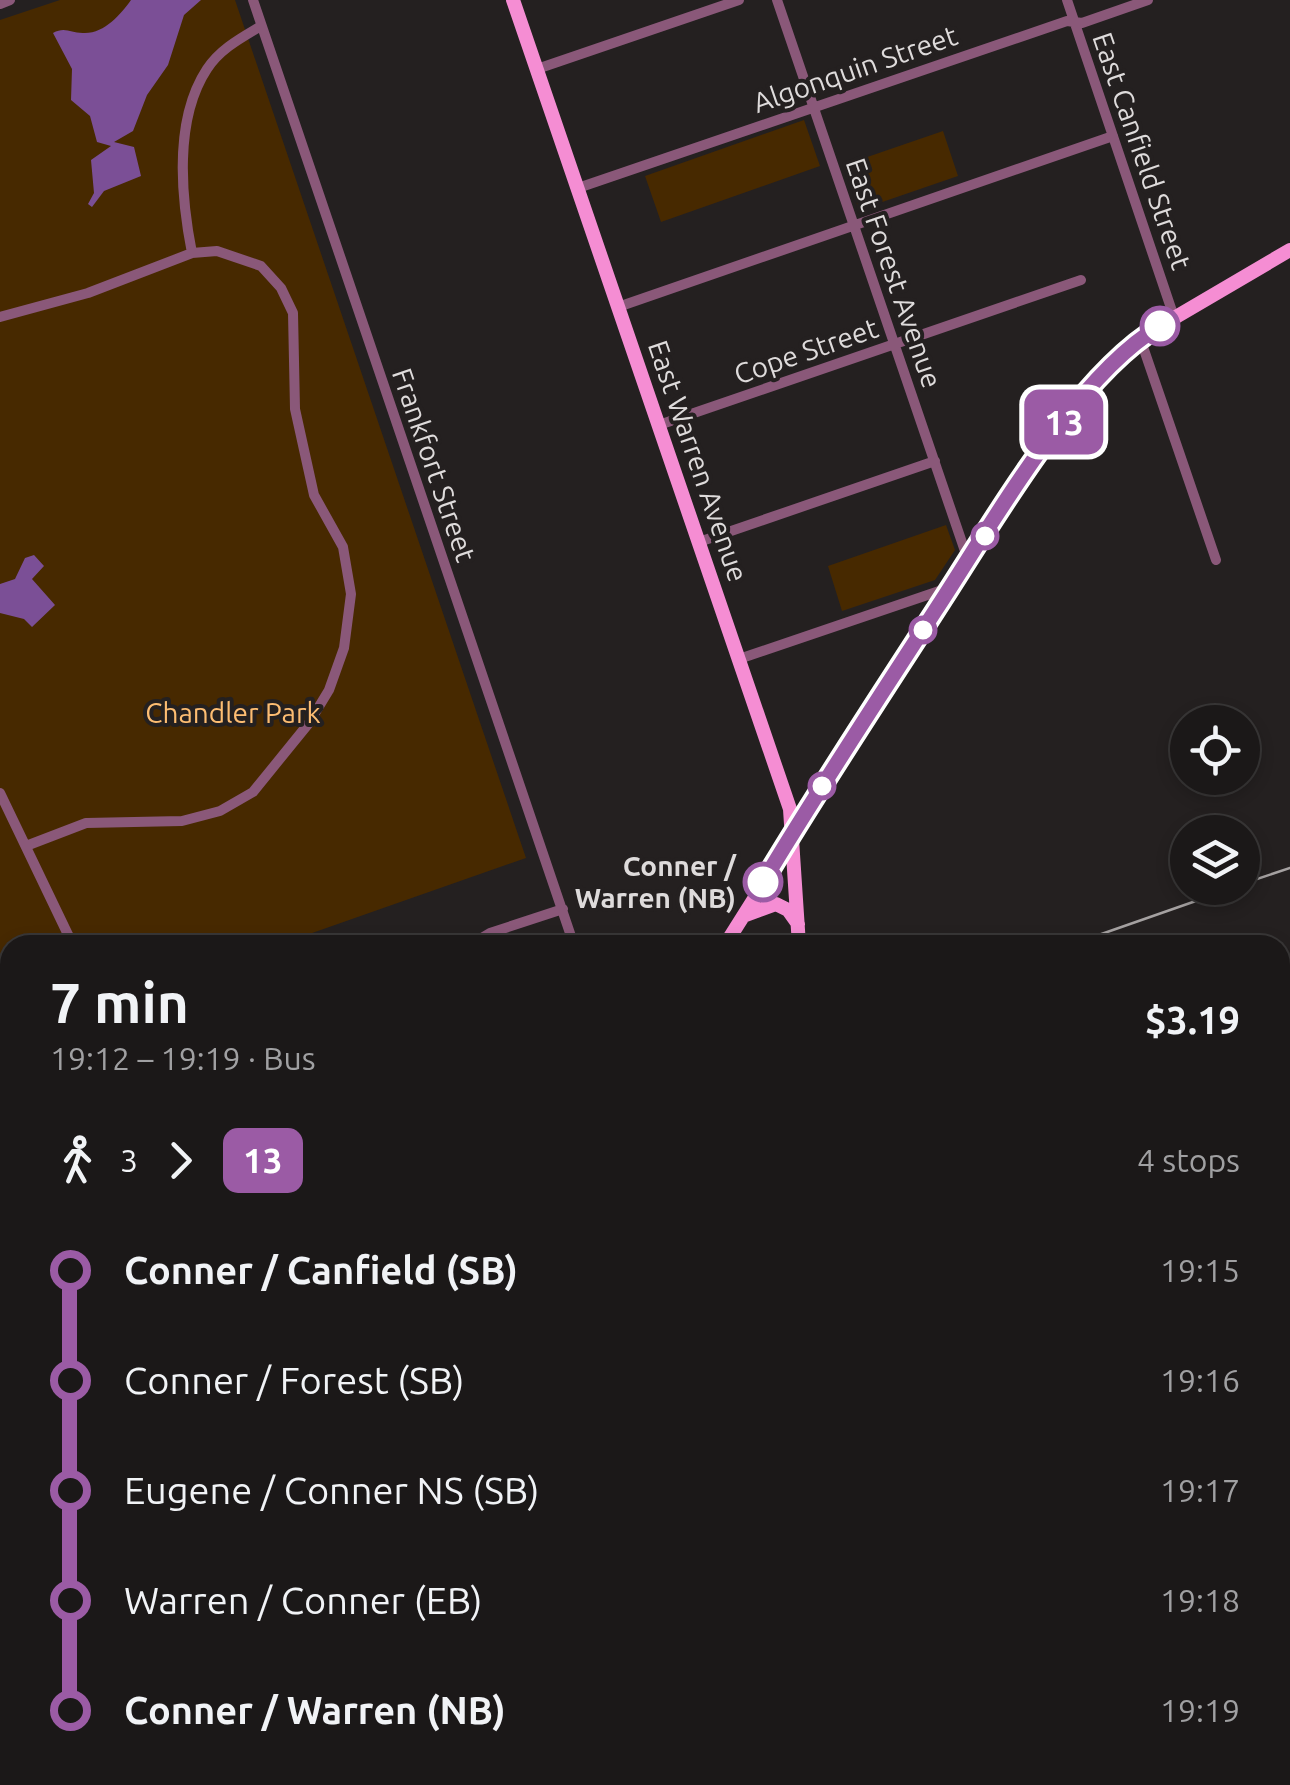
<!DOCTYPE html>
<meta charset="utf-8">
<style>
:root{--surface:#1b1818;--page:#282525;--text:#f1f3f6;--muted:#a0a0a2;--line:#393737}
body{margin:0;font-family:Ubuntu,sans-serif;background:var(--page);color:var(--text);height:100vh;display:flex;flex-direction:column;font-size:38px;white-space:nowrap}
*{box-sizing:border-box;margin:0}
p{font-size:32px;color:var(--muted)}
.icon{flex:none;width:55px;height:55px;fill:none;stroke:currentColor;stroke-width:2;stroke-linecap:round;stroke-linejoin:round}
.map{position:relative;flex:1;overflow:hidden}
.details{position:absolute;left:0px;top:935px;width:1290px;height:850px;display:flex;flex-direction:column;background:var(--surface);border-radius:30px 30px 0 0;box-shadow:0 5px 15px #0003,0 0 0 2px var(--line)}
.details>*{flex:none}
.badge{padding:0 20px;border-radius:15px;font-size:35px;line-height:65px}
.fabs{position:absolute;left:1170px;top:705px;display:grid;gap:20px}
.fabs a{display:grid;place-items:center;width:90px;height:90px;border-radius:50%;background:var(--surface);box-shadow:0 5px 15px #0003,0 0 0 2px var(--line);font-size:50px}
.map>.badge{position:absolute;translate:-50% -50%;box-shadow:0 0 0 5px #fff}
.legs{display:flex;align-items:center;gap:15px;height:110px;padding:0 50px;font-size:32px}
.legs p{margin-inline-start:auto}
.summary{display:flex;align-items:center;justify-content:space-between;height:170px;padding:0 50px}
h1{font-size:55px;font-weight:600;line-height:75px}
ul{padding:0 50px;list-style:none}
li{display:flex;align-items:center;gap:35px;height:110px;font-size:38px}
li i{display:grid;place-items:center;width:15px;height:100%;margin:0 12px;background:currentColor}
li i::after{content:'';width:25px;height:25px;margin:-12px;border:8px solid;border-radius:50%;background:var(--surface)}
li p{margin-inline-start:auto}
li:first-child i{background:linear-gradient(#0000 50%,currentColor 0)}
li:last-child i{background:linear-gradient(currentColor 50%,#0000 0)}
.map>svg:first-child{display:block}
.green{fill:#472900}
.water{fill:#7b4f96}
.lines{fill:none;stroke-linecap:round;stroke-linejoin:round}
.minor{stroke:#8a5879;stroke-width:10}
.major{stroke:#f58dd3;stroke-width:14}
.rail{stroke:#a5a1a1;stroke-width:2.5}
.line-1-casing{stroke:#fff;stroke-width:22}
.line-1{stroke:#9b5ba5;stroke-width:15}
.stop-1-dot{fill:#fff;stroke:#9b5ba5;stroke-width:5}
.labels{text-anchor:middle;stroke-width:8;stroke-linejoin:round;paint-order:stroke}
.street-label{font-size:28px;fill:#dedbdb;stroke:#242020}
.park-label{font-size:28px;fill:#fdbd72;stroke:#242020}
.stop-label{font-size:28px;font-weight:bold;fill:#dedbdb;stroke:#242020;text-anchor:end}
</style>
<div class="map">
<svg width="1290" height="1785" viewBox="0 0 1290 1785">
<rect width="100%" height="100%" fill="#242020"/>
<path class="green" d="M60,0H235L526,858L278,945H10V1631L0,1633V20Z
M804,120L820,166L661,222L645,176Z
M943,131L958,176L859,210L844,165Z
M946,525L955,550L935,580L842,611L828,566Z"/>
<path class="water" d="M131,0H201L184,15L168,65L147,95L133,131L114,142L134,147L141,176L104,191L92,207L88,204L94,193L91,160L111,146L97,142L90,116L71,100L72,69L53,33C66,26 71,34 85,33C105,33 121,14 131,0Z
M34,555L44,566L32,579L55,605L32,627L24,619L0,613V584L15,579L25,558Z"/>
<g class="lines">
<path class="minor" d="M253,0L574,945
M777,0L968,560
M1067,0L1174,317
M0,4L10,0
M537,69L739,0
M578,188L1067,21L1082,23L1148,0
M192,253C181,197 174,119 207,69C220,49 241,38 261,26
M618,307L1113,136
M0,317L88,293L192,253L217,251L261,266L281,288L293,313L295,409L314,495L343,547L351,594L344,648L329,690L309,723L253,792L220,811L182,821L86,823L26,846
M1140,338L1216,560
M659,425L1081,280
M699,542L935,461
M739,659L951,587
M0,793L73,945
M470,945L490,933L563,909
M1280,1734L1290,1731
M478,1775L489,1785
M673,1785L702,1775
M1131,1785L1160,1775"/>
<path class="major" d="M513,0L790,809L799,945
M746,915L776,904L788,910L798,924
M725,945L968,560L1089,386L1140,338L1290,250
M0,1671L10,1664
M1011,1775L1015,1785"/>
<path class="rail" d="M1242,884L1290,868
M1070,945L1233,888
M476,1785L484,1775"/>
</g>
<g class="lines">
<g class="line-1-casing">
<path id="line-1" d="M763,882C818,790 877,701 935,611C991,526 1074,377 1160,326"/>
</g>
<use href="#line-1" class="line-1"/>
</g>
<g class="stop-1-dot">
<circle cx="1160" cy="326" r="18"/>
<circle cx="985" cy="536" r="12"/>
<circle cx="923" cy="630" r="12"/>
<circle cx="822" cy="786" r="12"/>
<circle cx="763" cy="882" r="18"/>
</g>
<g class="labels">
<g class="street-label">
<text transform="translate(855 69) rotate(-19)" y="10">Algonquin Street</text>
<text transform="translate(1142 151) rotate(71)" y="10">East Canfield Street</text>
<text transform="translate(894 273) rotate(71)" y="10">East Forest Avenue</text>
<text transform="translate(806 351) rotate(-19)" y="10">Cope Street</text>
<text transform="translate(698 461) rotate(71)" y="10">East Warren Avenue</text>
<text transform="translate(434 465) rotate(71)" y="10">Frankfort Street</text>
</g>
<g class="park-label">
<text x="233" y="723">Chandler Park</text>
</g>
<g class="stop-label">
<text x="736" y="876">Conner /<tspan x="736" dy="32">Warren (NB)</tspan></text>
</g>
</g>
</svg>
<div class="fabs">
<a><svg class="icon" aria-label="locate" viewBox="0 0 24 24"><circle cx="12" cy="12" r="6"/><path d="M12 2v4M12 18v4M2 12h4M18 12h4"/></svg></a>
<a><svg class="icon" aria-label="layers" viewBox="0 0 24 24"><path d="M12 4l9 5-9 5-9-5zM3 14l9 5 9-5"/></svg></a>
</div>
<b class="badge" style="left:1064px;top:422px;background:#9b5ba5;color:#fff">13</b>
<section class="details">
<div class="summary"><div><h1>7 min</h1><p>19:12 – 19:19 · Bus</p></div><b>$3.19</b></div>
<div class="legs"><svg class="icon" aria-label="walk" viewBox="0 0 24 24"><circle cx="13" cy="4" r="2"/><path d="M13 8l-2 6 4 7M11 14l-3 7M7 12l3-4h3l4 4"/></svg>3<svg class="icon" aria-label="forward" viewBox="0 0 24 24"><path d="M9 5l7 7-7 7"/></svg><b class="badge" style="background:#9b5ba5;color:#fff">13</b><p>4 stops</p></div>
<ul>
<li><i style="color:#9b5ba5"></i><b>Conner / Canfield (SB)</b><p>19:15</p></li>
<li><i style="color:#9b5ba5"></i><span>Conner / Forest (SB)</span><p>19:16</p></li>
<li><i style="color:#9b5ba5"></i><span>Eugene / Conner NS (SB)</span><p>19:17</p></li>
<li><i style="color:#9b5ba5"></i><span>Warren / Conner (EB)</span><p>19:18</p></li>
<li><i style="color:#9b5ba5"></i><b>Conner / Warren (NB)</b><p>19:19</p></li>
</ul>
</section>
</div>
